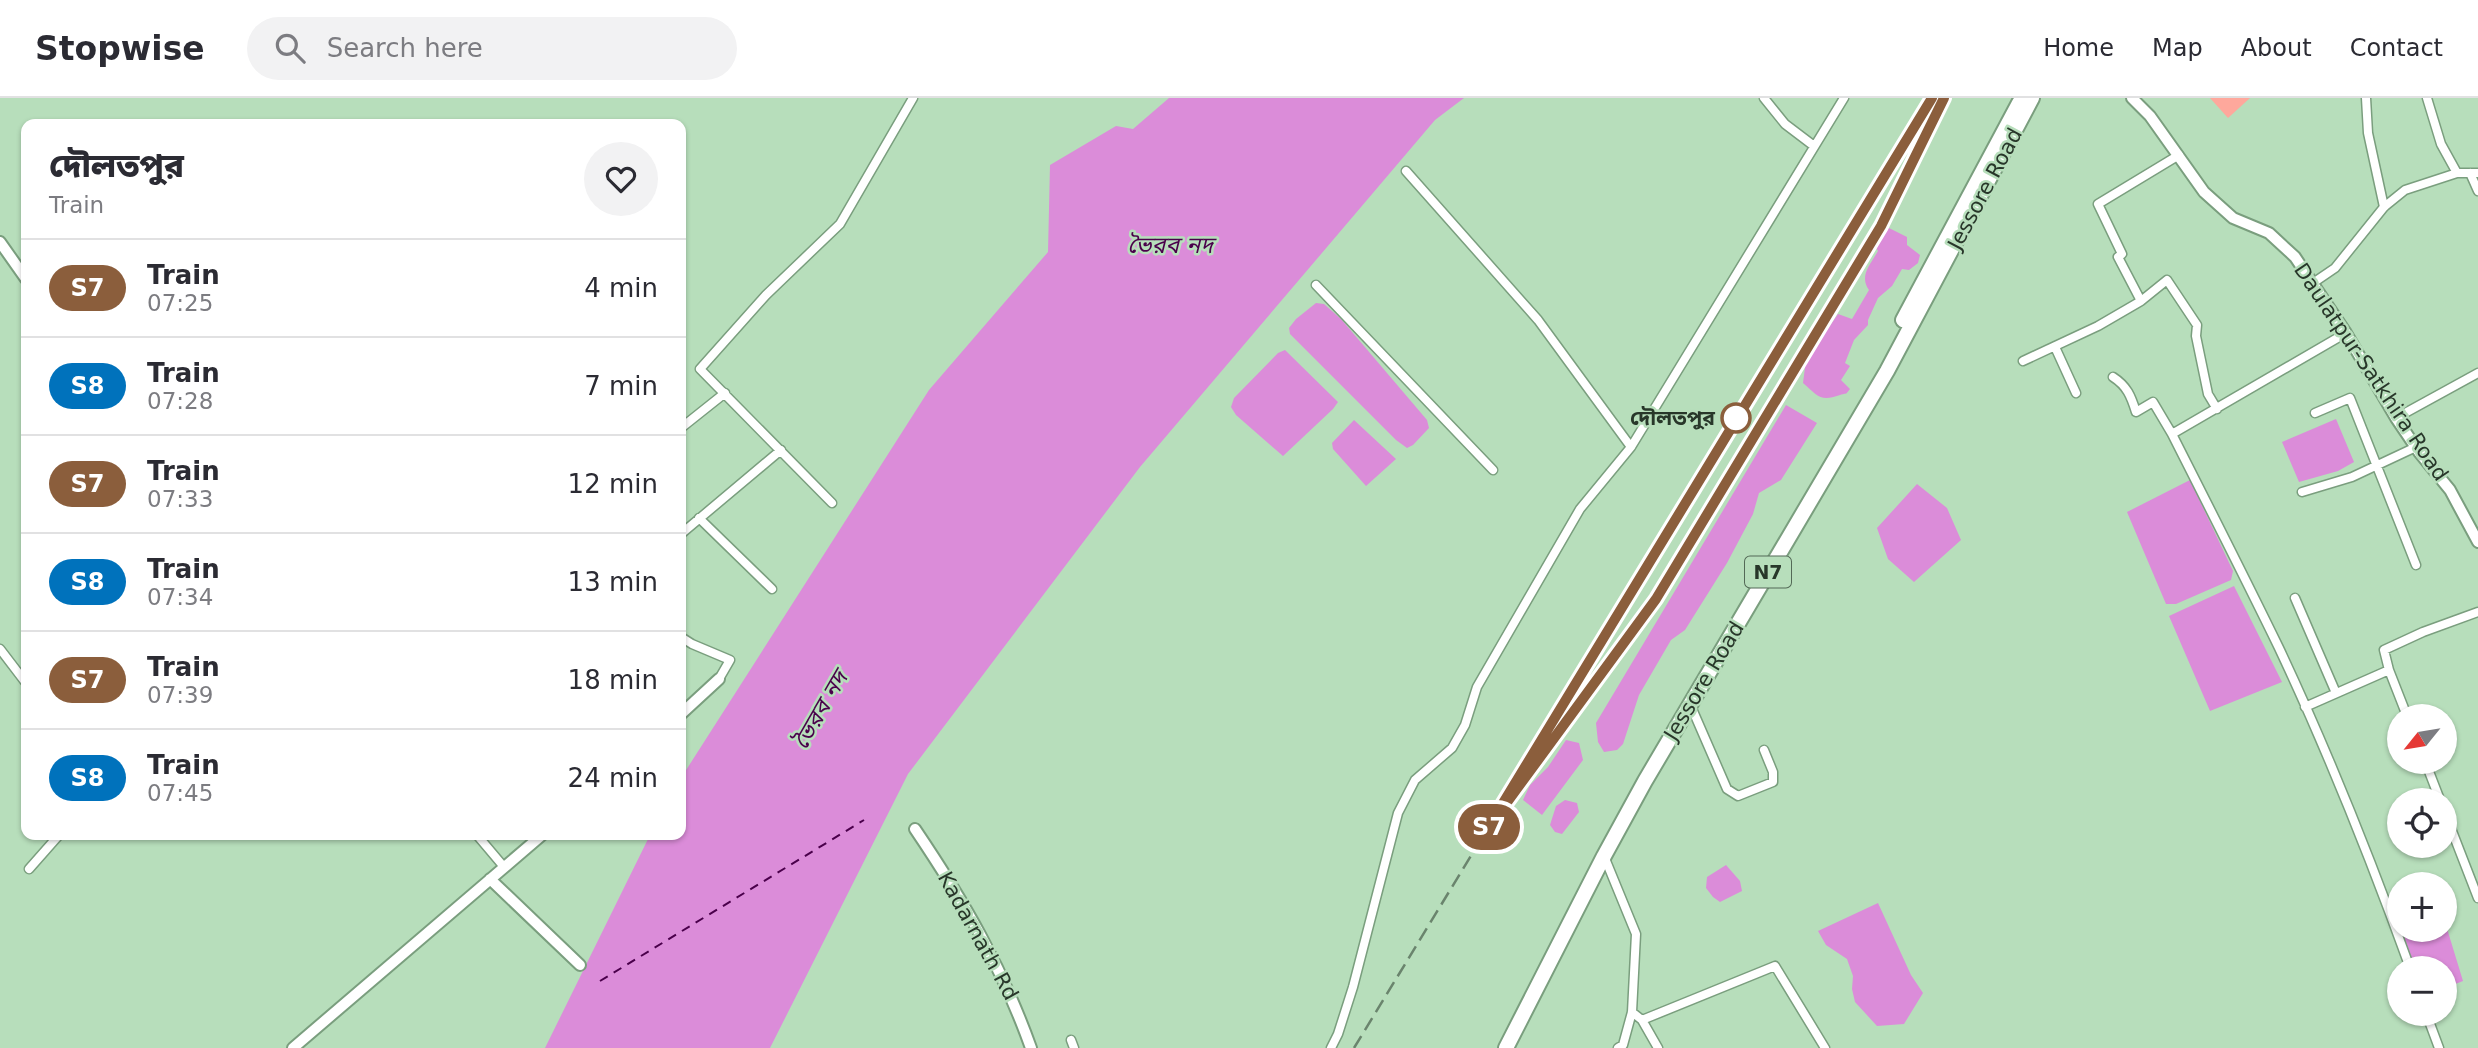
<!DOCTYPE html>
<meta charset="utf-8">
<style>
:root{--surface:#fff;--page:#f2f2f3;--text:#2b2b33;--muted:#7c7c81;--line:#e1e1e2}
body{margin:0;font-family:"DejaVu Sans","Noto Sans Bengali",sans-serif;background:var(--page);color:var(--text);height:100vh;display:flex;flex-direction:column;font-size:26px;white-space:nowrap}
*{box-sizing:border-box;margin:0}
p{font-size:23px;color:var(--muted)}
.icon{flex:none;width:38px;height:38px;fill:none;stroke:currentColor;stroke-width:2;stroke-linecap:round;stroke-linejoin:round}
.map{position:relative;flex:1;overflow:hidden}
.side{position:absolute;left:21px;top:21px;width:665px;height:721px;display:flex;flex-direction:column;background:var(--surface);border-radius:14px;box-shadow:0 2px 5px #0004}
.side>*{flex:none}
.badge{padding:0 14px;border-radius:23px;font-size:24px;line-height:46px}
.needle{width:46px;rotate:240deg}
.buttons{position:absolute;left:2387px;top:606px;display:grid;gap:14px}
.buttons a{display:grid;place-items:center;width:70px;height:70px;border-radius:50%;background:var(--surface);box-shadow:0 2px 5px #0004;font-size:35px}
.map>.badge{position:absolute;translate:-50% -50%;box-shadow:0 0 0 4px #fff}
.round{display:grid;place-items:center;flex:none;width:74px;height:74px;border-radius:37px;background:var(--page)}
.overview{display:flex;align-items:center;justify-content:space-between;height:119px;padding:0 28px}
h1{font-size:33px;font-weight:800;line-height:52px}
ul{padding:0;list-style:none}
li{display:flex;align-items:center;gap:21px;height:98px;padding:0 28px;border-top:2px solid var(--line)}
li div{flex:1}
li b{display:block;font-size:26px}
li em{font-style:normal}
li .badge{min-width:77px;font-weight:700;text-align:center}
header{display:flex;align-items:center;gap:42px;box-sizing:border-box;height:98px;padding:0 35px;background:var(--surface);border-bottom:2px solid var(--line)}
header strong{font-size:33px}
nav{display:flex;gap:38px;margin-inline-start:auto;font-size:24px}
.search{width:490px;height:63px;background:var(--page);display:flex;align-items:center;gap:18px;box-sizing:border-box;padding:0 24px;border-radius:38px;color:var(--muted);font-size:26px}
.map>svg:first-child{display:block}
.green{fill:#fea89c}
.water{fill:#db8cd9}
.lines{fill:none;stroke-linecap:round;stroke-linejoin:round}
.ferry{stroke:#4a004b;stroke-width:2;stroke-dasharray:9 7;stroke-linecap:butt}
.street-casing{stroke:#7a9e7e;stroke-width:11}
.secondary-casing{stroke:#7a9e7e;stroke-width:14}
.highway-casing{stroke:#7a9e7e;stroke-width:18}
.street{stroke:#fff;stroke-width:8}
.secondary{stroke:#fff;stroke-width:10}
.highway{stroke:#fff;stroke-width:14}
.rail{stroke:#6a846d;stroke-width:2.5;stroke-dasharray:14 7;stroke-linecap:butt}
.line-casing{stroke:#fff;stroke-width:16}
.line{stroke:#8b5e3c;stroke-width:10}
.stop-dot{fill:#fff;stroke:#8b5e3c;stroke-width:3.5}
.labels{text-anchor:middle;stroke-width:5;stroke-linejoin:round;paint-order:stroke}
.shield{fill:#b7debb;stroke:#536956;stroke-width:2}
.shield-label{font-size:19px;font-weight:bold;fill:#28372a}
.street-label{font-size:21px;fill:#28372a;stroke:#b7debb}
.stop-label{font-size:21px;font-weight:bold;fill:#28372a;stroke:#b7debb;text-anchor:end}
.water-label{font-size:23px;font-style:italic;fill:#4a004b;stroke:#b7debb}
</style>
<header>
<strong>Stopwise</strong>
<div class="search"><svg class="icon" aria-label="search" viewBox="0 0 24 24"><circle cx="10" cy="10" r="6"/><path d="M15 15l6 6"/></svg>Search here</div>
<nav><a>Home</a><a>Map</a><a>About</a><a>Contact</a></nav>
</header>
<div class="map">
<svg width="2478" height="950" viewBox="0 0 2478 950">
<rect width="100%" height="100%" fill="#b7debb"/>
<path class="green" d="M2210,0H2250L2228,20Z"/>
<path class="water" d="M1169,0H1464L1435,22L1140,369L908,676L770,950H545L650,737H681V680L929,292L1048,154L1050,67L1116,28L1133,31Z
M1887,129L1907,139V147L1920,157L1918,165L1909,172L1902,171L1892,188L1878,200L1868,222V227L1854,242L1845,265L1850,268L1841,282L1850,291C1844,298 1849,294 1840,297C1820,304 1818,298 1803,285L1806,262L1838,216L1852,221L1869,192C1859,178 1870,167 1878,153L1875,148Z
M1316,205L1324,206L1341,221L1427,322L1429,330L1413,347L1407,350L1396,342L1290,236L1289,230L1296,221Z
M1285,252L1338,304L1333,311L1283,358L1236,317L1231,309L1234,300L1278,255Z
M1786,307L1817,325L1781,382L1759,395L1753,416L1727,465L1685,532L1671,542L1639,597L1623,646L1617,652L1604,654L1598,644L1596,625Z
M2336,321L2354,364L2338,373L2299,384L2282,344Z
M1354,322L1396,361L1366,388L1333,351L1332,345Z
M2190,382L2233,473L2231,482L2176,506H2166L2127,414Z
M1917,386L1947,410L1961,442L1914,484L1888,461L1877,430Z
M2234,488L2282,584L2210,613L2169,518Z
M1566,642L1579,645L1583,662L1542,717L1523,702L1530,687L1548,669Z
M1565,702L1577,705L1579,714L1562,736L1555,734L1550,727L1556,708Z
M1726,767L1740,783L1742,793L1720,804L1713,799L1706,790L1707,779Z
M1878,805L1911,877L1923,895L1904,926L1877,928L1855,904L1852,891L1853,878L1847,861L1826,847L1818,833Z
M2399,811V831H2445V824L2463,883L2445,890V870H2413L2391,814Z"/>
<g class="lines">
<path class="ferry" d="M600,883L864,722"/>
<g class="street-casing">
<path id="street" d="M1764,0L1785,26L1814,48
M2366,0L2368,35L2384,109
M2427,0L2441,46L2457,75
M1406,73L1538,222L1631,349
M2470,75L2478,93
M2313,185L2335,170L2384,109L2405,92L2457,75H2478
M1316,187L1493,372
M2141,203L2167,182L2197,227L2196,238L2208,296L2217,311
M2346,235L2172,336C2208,407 2244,478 2279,550C2328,654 2371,762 2410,870
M2055,249L2076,295
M2023,263L2098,228L2141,203L2118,159L2122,156L2098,106L2179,57
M2113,279C2127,288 2131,298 2136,314L2153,304L2172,336
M2315,315L2350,300L2416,467
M2396,320L2478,275
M681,330L725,295
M2302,394L2352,379L2416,349
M832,405L700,271L766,197L840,126L913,0
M699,420L772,491
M681,436L781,352
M2295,500L2336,595
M681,539L692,546L730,562L719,581
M0,551L26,585
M2389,572L2384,552L2423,534L2478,514
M1690,606L1727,691L1738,698L1773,684V674L1764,652
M2305,609L2389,572L2407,618
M2425,663L2440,702
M2445,715L2478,800
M477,737L504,769
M1604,758L1636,836L1632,914L1623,947L1618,950
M29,771L59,737
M1632,914L1642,922L1658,950
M2426,915L2439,950
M1642,922L1775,868L1825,950
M1071,942L1074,950
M1331,950L1338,936L1353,889L1398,715L1415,682L1452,650L1465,627L1477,589L1580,411L1631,349L1844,0"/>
</g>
<g class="secondary-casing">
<path id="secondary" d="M2132,0L2150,18L2204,94L2233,120L2269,135L2295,159L2346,235L2396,320L2419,354L2450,392L2478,444
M0,144L26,181
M681,616L719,581
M915,731C963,802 1002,869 1031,950
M490,781L580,867
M293,950L542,737"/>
</g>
<g class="highway-casing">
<path id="highway" d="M1903,222L2019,5
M1506,950L1604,758L1645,683L1887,273L2032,0"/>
</g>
<use href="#street" class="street"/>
<use href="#secondary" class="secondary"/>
<use href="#highway" class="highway"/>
<path class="rail" d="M1546,650L1655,501L1881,128L1944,0
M1354,950L1932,0"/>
</g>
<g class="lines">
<g class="line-casing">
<path id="line" d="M1932,0L1486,733L1656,501L1881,128L1944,0"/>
</g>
<use href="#line" class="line"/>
</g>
<circle class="stop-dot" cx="1736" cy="320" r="14"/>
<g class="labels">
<rect class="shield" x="1745" y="458.5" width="46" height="31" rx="5"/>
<g class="shield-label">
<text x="1768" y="481">N7</text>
</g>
<g class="street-label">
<text transform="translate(1985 91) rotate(-62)" y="7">Jessore Road</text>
<text transform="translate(2371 274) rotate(56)" y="7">Daulatpur-Satkhira Road</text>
<text transform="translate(1704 583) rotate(-59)" y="7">Jessore Road</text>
<text transform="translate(978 838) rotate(61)" y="7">Kadarnath Rd</text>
</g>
<g class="stop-label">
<text x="1715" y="327">দৌলতপুর</text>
</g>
<g class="water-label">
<text x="1170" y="155">ভৈরব নদ</text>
<text transform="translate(820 612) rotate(-60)" y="8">ভৈরব নদ</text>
</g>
</g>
</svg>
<div class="buttons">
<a><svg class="needle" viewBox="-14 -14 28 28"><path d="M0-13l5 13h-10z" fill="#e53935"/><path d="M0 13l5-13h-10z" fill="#7c7c81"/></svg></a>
<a><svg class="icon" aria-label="locate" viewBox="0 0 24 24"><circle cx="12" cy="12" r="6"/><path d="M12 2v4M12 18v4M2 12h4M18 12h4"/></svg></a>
<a>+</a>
<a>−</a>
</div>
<b class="badge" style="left:1489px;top:729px;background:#8b5e3c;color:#fff">S7</b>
<section class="side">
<div class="overview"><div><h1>দৌলতপুর</h1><p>Train</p></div><a class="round"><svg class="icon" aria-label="heart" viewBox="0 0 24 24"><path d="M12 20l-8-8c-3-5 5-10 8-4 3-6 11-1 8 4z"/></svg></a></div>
<ul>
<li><span class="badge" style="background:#8b5e3c;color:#fff">S7</span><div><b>Train</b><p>07:25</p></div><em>4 min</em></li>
<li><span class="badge" style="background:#0072bc;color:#fff">S8</span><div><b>Train</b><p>07:28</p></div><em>7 min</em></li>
<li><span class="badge" style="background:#8b5e3c;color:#fff">S7</span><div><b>Train</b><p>07:33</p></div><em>12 min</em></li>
<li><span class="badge" style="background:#0072bc;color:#fff">S8</span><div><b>Train</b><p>07:34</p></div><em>13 min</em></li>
<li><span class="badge" style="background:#8b5e3c;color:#fff">S7</span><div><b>Train</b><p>07:39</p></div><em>18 min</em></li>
<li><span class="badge" style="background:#0072bc;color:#fff">S8</span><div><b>Train</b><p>07:45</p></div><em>24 min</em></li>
</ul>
</section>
</div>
